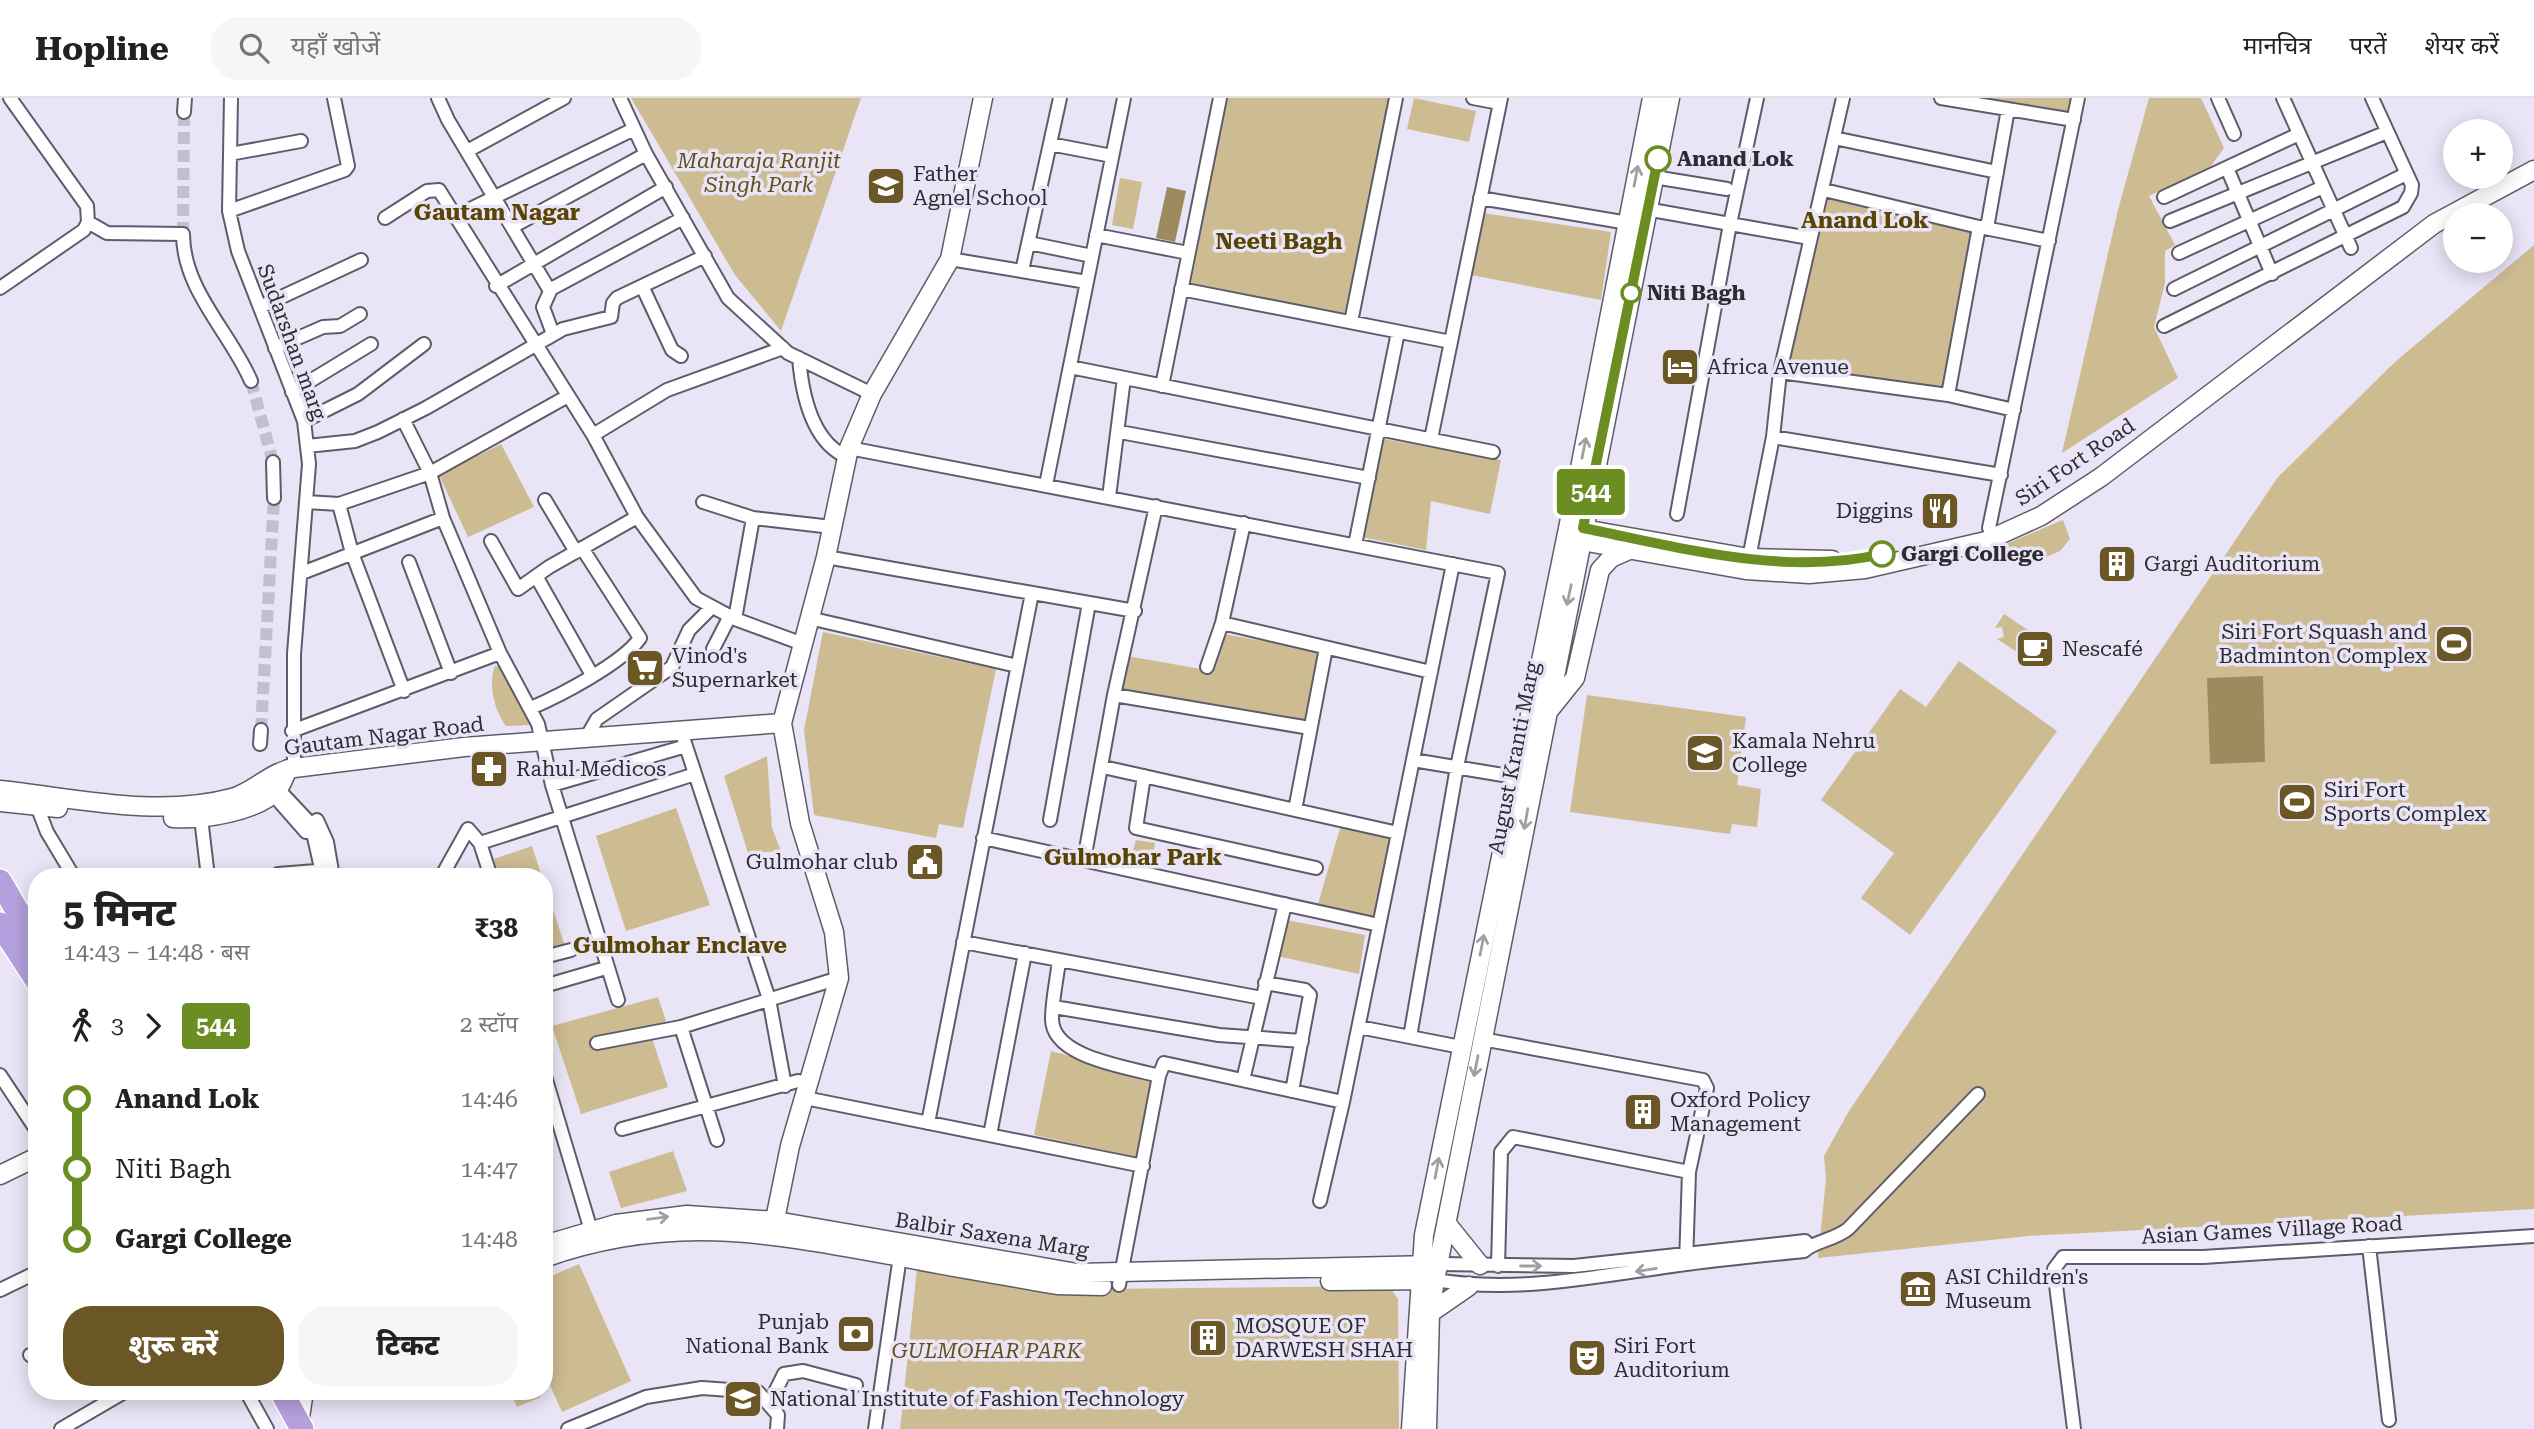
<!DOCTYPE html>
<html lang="hi">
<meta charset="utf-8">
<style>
:root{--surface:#fff;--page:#f6f6f6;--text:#222;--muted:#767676;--line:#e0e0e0;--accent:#6b5725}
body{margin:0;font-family:"Roboto Serif","Noto Sans Devanagari",serif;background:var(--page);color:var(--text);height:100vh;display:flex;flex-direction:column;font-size:26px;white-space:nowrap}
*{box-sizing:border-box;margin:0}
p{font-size:23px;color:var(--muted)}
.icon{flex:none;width:38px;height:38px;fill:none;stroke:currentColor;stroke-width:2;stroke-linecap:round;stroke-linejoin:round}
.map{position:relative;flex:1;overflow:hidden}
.side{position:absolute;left:28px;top:770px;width:525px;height:532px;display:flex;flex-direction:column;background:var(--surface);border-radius:28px;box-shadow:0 4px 18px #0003}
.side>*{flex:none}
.badge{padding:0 14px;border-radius:5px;font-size:24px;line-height:46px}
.tools{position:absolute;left:2443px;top:21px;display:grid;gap:14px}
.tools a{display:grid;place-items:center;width:70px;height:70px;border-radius:50%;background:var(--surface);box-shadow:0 4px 18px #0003;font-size:35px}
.map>.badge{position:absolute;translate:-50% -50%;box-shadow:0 0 0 4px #fff}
.legs{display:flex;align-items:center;gap:10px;height:77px;padding:0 35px;font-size:23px}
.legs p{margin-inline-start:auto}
.overview{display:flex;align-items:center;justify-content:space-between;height:119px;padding:0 35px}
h1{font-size:38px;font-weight:800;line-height:52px}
.primary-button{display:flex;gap:14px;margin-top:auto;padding:14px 35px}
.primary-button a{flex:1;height:80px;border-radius:28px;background:var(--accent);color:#fff;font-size:28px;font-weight:800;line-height:80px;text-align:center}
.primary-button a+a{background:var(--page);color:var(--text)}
ul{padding:0 35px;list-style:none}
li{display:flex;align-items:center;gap:24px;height:70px;font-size:26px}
li i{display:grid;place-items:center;width:10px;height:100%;margin:0 9px;background:currentColor}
li i::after{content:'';width:18px;height:18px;margin:-9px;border:5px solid;border-radius:50%;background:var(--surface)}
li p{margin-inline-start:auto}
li:first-child i{background:linear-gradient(#0000 50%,currentColor 0)}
li:last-child i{background:linear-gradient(currentColor 50%,#0000 0)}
header{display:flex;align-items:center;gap:42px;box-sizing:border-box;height:98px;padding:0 35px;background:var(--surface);border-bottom:2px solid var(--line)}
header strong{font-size:33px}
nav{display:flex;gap:38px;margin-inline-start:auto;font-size:24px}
.search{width:490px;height:63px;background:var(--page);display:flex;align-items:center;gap:18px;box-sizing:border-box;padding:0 24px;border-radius:28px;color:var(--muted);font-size:26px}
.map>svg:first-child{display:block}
.green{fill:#cdbb92}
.water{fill:#9d8a5e}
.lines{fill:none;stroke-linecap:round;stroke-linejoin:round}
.street-tunnel{stroke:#c3bfcf;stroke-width:12;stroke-dasharray:12 6;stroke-linecap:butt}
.street-casing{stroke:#5f5b6a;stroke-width:16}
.secondary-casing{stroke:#5f5b6a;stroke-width:21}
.highway-casing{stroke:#fff;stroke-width:26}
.street{stroke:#fff;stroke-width:12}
.secondary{stroke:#fff;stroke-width:18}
.highway{stroke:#b4a0de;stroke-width:23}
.oneway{stroke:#a0a0a3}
.line-1-casing{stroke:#fff;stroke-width:16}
.line-1{stroke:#6b8e23;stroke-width:10}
.stop-1-dot{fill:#fff;stroke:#6b8e23;stroke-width:3.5}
.labels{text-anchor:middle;stroke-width:7;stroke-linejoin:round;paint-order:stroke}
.stop-label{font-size:21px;font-weight:bold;fill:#2d2c32;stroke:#e9e4f6;text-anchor:start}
.park-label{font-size:21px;font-style:italic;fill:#644f19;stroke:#e9e4f6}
.poi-label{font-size:21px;fill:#2d2c32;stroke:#e9e4f6;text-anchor:start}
.street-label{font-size:21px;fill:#2d2c32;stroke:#e9e4f6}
.neighbourhood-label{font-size:23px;font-weight:bold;fill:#5a4403;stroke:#e9e4f6}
</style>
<header>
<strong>Hopline</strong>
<div class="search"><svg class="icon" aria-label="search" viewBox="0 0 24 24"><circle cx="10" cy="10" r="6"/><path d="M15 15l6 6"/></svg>यहाँ खोजें</div>
<nav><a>मानचित्र</a><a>परतें</a><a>शेयर करें</a></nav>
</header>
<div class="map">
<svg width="2534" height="1331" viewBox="0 0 2534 1331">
<rect width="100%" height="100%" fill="#e9e4f6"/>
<path class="green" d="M631,0H861L781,233L735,177Z
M1227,0H1389L1346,216L1191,186Z
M1414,0L1476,13L1469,44L1407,31Z
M1964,0H2074L2071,19Z
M2149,0H2201L2224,50L2211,68L2149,98L2175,147L2165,153V185L2154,229L2178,280L2062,355L2118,112Z
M1120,80L1142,84L1133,131L1112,127Z
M1829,98L1974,133L1944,292L1900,283L1785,270Z
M1483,115L1611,134L1601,202L1471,177Z
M2534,147V1111L2029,1138L1818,1160L1826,1081L1824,1058L1849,1013L2278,379L2395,264Z
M1379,340L1501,362L1490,416L1431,403L1426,452L1361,439Z
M501,346L534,409L468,439L439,377Z
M2063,422L2070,441L2060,453L2028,467L1999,449Z
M2004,516L2031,534L2017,554L1997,541L2004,539L2002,529L1995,530Z
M823,534L996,571L963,730L939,726L936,740L814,717L804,632Z
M1223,536L1321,553L1306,625L1118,594L1127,558L1212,573Z
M1959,563L2057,633L1910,837L1861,800L1894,755L1821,702L1900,591L1926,609Z
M495,568L511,570L529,627L506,628C494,613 488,585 495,568Z
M1587,597L1746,619L1737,687L1761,691L1757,729L1732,726L1730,736L1570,714Z
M767,658L772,730L781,753L748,755L724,678Z
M676,710L710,807L626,833L596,738Z
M1341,727L1392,737L1374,819L1318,806Z
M1136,742L1155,745L1152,765L1130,762Z
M532,748L542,779H499L494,761Z
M544,785L566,851L544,858Z
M1286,822L1365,837L1359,876L1277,858Z
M658,899L666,923L651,937L668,989L581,1016L552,928Z
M1051,953L1153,980L1137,1059L1034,1037Z
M673,1053L687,1093L621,1110L609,1074Z
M579,1166L631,1283L562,1314L544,1274V1181Z
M917,1171L1094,1191L1389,1188L1398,1201L1399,1331H900Z
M510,1293H539L541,1299L517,1309Z"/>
<path class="water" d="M1167,89L1186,93L1175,144L1156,140Z
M2263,578L2265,664L2210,666L2207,580Z"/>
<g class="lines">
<path class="street-tunnel" d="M183,136L184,14
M251,283L273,364
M261,632L274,400"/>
<g class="street-casing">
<path id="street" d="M231,0L229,113L238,153L304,323L309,366L294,556V670
M438,0L448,22L550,193
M620,0L646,56L728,200L788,255L872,296
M1473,0L1499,5
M1941,0L2074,22
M2218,0L2234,36
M2283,0L2351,150
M184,14L185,0
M1834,40L1997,74
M1050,46L1112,58
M469,52L564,0
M230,56L301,43
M2227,70L2272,176
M1654,79L1727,91
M2164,99L2299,36
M1480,100L1628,125
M1646,111L1809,140
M229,113L345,72L348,68L334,0
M454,119L634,31
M385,120L427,93L439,92L593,337L637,419L696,500L735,521L803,546
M2170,123L2387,34
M88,124L107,135L183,136C183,192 230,234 251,283
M512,129L646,56
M1980,129L2049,143
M1987,130L2008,11
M1096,137L1188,155
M1029,145L1092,158
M2179,155L2323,89
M950,161L1087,184
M1022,173L1060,0
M496,188L666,89
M642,188L672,252L681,258
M0,190L84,132L88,124L87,108L10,0
M1181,191L1451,244
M2174,191L2406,76
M260,209L361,162
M1351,224L1396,0
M2164,228L2403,109L2411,95L2412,87L2372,0
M553,236L543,209L551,191L683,120
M275,250L323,229L340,228L360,216
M799,260C802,295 812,344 847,359
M1070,269L1493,354
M1780,274L1948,297L1979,129L1824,92
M1162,288L1220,0
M292,294L371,246
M1948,297L2014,312
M403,321L430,375L443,420L500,555
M304,323L358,296L424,246
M1120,334L1369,380
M593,337L667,292L783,250
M1773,339L2001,377
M1431,341L1501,0
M307,348L355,343L378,334L426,310L563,231L611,219L613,205L617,200L705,158
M849,350L1498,475L1457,669L1410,939
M273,364L274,400
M1046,387L1124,0
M1109,399L1124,280
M545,402L576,454
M306,404L339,406L352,455L404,593
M703,404L753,420L832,429
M339,406L430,375L568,298
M1677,416L1730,126L1757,0
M1989,430L2078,0
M491,443L518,491L549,469L637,419
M1355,447L1398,234
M826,459L1135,513
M1749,460L1773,339L1780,274L1843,0
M409,464L451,575
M302,475L443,420
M536,478L592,577
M809,520L1017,568
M735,521L753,420
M1222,525L1431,574
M713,551L730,518
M1207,569L1222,525L1244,425
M1114,597L1310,630
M531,610C559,598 623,565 640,540L582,450
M292,633L500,555L538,626L552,687L618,902
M681,633L769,901L785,988
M586,640L597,621L672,569L689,532L711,510
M260,646L261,632
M1413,662L1515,679
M1103,669L1398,735
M1144,678L1136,730L1316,770
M552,687L686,648
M278,691L311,726L323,779
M277,701L306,734
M37,708L47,734L74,779
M1295,712L1326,550
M201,720L208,779
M317,722L327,744L333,779
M1050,722L1089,505
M983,740L1379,827
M480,745L695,676
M1084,762L1114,597L1156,408
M444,774L468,731L480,745L491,779
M278,776L316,773
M963,844L1262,900
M544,859L571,852
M1059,862C1057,881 1052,902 1052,921C1052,960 1129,969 1159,978
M1265,885L1305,892L1310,897L1292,993
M544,888L606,870
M1054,909L1219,937L1302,943
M681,929L717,1042
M1359,929L1461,949
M1482,941L1703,982L1707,990L1689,1074L1686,1166
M597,945L681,929L839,880
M544,975L593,1139
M0,977L37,1033
M1243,982L1285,806
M805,1000L1143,1068
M928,1025L1032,495
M622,1031L798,983L809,986
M990,1037L1025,855
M1320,1103L1343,1004L1453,466
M2369,1148L2389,1322
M1438,1166L1574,1168L1805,1143L1810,1148
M1498,1168L1501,1054L1513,1039L1689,1074
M1435,1182C1519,1196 1603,1177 1686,1166C1725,1161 1765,1157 1804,1153C1815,1143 1834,1142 1848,1131L1978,996
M1119,1187L1159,978L1164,965L1343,1004
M0,1192L37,1174
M30,1257L37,1262
M246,1293L267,1331
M769,1306L784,1276L803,1273L856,1287
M61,1331L126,1293
M568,1331L646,1299L702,1290L758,1294L778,1317L777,1331
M875,1331L901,1151
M2074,1331L2054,1171L2063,1159H2203L2534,1138"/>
</g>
<g class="secondary-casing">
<path id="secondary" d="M1572,429L1749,460L1832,462
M1570,441L1746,472L1809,476L1865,471L1986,443L2041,418L2101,379L2434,126L2534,72
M1547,615L1575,580L1600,472L1611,460L1629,452
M0,692C76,700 157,720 232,700C254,694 270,674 294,670L464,649L782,625
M0,704L58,710
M173,720C202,722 258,714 278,691C282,686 285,677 288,671
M0,1077L37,1059
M1447,1126L1480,1167
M772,1136L790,1048L839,880L834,834L800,725L782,625L826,459L849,350L872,296L950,161L983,0
M544,1147L616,1126L687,1117L776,1123L1077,1175L1432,1167
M544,1160C668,1116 765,1134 890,1157C945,1168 1001,1177 1057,1187L1102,1188
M1330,1183L1431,1182
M1430,1215L1469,1188
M299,1326L304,1293
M1411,1331L1424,1137L1574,401L1652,0
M1427,1331L1430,1215L1435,1182L1670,0"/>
</g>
<g class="highway-casing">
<path id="highway" d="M0,783L37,847
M0,826L37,883
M281,1293L302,1331"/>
</g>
<use href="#street" class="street"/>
<use href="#secondary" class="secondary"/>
<use href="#highway" class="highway"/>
</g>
<defs><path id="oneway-shaft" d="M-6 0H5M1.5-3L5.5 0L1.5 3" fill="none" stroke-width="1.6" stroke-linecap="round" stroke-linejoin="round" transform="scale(1.75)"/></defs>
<g class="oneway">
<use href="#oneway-shaft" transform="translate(1636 78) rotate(-79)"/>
<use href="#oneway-shaft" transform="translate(1584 350) rotate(-79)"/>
<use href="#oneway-shaft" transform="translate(1569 497) rotate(102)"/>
<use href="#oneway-shaft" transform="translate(1526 721) rotate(100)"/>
<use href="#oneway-shaft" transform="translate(1482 847) rotate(-79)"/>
<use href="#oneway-shaft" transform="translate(1476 968) rotate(101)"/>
<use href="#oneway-shaft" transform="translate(1437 1070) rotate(-79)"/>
<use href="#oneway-shaft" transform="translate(658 1120) rotate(-8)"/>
<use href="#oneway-shaft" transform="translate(1531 1168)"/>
<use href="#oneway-shaft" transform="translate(1646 1172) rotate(171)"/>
</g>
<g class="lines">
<g class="line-1-casing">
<path id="line-1" d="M1658,61L1583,430C1678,449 1785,479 1882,456"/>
</g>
<use href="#line-1" class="line-1"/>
</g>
<defs>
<g id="school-square" transform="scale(2.0125)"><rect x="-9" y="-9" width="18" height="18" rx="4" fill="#6b5725" stroke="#e9e4f6"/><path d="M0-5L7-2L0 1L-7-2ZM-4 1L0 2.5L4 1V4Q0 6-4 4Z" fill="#fff"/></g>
<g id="hotel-square" transform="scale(2.0125)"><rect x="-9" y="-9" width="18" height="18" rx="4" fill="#6b5725" stroke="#e9e4f6"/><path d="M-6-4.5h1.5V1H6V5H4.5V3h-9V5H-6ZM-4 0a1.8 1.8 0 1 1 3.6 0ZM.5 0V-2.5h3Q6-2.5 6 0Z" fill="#fff"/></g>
<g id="restaurant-square" transform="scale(2.0125)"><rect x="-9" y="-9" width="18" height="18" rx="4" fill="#6b5725" stroke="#e9e4f6"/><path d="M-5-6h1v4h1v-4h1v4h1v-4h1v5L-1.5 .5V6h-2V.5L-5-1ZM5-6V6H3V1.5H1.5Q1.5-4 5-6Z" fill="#fff"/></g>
<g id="building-square" transform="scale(2.0125)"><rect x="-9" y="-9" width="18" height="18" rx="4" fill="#6b5725" stroke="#e9e4f6"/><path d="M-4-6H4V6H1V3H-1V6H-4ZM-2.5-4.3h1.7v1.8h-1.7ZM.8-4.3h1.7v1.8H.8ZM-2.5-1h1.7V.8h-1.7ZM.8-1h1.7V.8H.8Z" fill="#fff"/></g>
<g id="stadium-square" transform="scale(2.0125)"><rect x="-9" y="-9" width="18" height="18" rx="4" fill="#6b5725" stroke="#e9e4f6"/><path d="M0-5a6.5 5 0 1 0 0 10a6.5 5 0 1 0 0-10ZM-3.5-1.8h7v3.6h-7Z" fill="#fff"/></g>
<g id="cafe-square" transform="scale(2.0125)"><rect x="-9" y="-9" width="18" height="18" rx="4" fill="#6b5725" stroke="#e9e4f6"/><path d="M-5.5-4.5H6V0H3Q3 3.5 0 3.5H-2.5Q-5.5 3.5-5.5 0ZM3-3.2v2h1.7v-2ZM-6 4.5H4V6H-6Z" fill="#fff"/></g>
<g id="supermarket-square" transform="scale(2.0125)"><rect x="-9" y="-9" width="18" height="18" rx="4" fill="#6b5725" stroke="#e9e4f6"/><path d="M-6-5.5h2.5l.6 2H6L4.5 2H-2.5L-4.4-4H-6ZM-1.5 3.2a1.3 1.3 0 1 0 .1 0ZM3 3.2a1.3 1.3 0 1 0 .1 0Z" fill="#fff"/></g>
<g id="university-square" transform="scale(2.0125)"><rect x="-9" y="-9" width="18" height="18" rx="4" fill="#6b5725" stroke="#e9e4f6"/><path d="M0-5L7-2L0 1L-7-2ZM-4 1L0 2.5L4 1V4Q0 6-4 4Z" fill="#fff"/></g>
<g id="pharmacy-square" transform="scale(2.0125)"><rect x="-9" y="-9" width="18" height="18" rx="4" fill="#6b5725" stroke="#e9e4f6"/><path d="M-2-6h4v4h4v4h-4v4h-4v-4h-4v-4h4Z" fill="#fff"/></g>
<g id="civic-square" transform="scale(2.0125)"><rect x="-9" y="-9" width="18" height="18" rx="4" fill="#6b5725" stroke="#e9e4f6"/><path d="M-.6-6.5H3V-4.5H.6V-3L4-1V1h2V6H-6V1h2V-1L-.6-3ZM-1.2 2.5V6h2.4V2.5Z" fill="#fff"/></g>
<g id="museum-square" transform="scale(2.0125)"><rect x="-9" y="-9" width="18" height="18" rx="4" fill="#6b5725" stroke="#e9e4f6"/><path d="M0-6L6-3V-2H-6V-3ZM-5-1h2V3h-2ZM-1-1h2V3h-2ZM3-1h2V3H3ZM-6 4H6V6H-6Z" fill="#fff"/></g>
<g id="bank-square" transform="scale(2.0125)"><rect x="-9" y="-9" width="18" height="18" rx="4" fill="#6b5725" stroke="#e9e4f6"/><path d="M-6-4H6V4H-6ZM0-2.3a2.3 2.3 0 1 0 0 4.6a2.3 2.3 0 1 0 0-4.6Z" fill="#fff"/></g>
<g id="theatre-square" transform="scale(2.0125)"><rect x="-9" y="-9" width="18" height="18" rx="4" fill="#6b5725" stroke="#e9e4f6"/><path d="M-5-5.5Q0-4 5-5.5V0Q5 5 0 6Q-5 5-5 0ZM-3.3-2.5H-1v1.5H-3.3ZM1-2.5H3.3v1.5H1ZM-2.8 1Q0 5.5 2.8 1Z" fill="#fff"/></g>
</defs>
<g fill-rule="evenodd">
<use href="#school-square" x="886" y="88"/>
<use href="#hotel-square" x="1680" y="269"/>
<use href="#restaurant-square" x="1940" y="413"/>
<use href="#building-square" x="2117" y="466"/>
<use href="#stadium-square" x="2454" y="546"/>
<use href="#cafe-square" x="2035" y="551"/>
<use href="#supermarket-square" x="645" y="570"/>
<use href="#university-square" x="1705" y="655"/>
<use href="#pharmacy-square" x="489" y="671"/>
<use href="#stadium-square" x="2297" y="704"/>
<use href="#civic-square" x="925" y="764"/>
<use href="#building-square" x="1643" y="1014"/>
<use href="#museum-square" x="1918" y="1191"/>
<use href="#bank-square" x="856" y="1236"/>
<use href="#building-square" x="1208" y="1240"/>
<use href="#theatre-square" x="1587" y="1260"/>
<use href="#university-square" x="743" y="1301"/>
</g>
<g class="stop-1-dot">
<circle cx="1658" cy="61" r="12"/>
<circle cx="1631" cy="195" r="9"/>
<circle cx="1882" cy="456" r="12"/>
</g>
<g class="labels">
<g class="stop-label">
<text x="1677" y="68">Anand Lok</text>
<text x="1647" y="202">Niti Bagh</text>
<text x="1901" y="463">Gargi College</text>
</g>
<g class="park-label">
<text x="759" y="70">Maharaja Ranjit<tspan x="759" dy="24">Singh Park</tspan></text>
<text x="987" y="1260">GULMOHAR PARK</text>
</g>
<g class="poi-label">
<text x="913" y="83">Father<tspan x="913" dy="24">Agnel School</tspan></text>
<text x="1707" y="276">Africa Avenue</text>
<text x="1913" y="420" text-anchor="end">Diggins</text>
<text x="2144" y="473">Gargi Auditorium</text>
<text x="2427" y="541" text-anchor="end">Siri Fort Squash and<tspan x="2427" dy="24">Badminton Complex</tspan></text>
<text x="2062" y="558">Nescafé</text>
<text x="672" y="565">Vinod's<tspan x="672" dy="24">Supernarket</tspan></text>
<text x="1732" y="650">Kamala Nehru<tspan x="1732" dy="24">College</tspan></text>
<text x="516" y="678">Rahul Medicos</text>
<text x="2324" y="699">Siri Fort<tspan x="2324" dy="24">Sports Complex</tspan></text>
<text x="898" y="771" text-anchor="end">Gulmohar club</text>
<text x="1670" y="1009">Oxford Policy<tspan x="1670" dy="24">Management</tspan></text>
<text x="1945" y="1186">ASI Children's<tspan x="1945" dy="24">Museum</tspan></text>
<text x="829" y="1231" text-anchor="end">Punjab<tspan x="829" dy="24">National Bank</tspan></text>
<text x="1235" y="1235">MOSQUE OF<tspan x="1235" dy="24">DARWESH SHAH</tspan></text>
<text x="1614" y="1255">Siri Fort<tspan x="1614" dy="24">Auditorium</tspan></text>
<text x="770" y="1308">National Institute of Fashion Technology</text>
</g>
<g class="street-label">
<text transform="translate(292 244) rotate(70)" y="7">Sudarshan marg</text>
<text transform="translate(2075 364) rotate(-34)" y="7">Siri Fort Road</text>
<text transform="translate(384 638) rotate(-7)" y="7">Gautam Nagar Road</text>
<text transform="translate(1514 660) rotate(-79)" y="7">August Kranti Marg</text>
<text transform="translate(2272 1132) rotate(-3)" y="7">Asian Games Village Road</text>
<text transform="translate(992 1137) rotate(9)" y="7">Balbir Saxena Marg</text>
</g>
<g class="neighbourhood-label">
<text x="497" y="122">Gautam Nagar</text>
<text x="1865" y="130">Anand Lok</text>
<text x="1279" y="151">Neeti Bagh</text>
<text x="1133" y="767">Gulmohar Park</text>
<text x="680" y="855">Gulmohar Enclave</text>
</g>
</g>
</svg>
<div class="tools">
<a>+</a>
<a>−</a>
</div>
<b class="badge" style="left:1591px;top:394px;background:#6b8e23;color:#fff">544</b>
<section class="side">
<div class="overview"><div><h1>5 मिनट</h1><p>14:43 – 14:48 · बस</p></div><b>₹38</b></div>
<div class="legs"><svg class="icon" aria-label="walk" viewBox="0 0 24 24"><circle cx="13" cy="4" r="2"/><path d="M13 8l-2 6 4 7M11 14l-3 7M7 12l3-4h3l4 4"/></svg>3<svg class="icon" aria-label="forward" viewBox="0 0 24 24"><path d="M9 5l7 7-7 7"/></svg><b class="badge" style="background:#6b8e23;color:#fff">544</b><p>2 स्टॉप</p></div>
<ul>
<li><i style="color:#6b8e23"></i><b>Anand Lok</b><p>14:46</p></li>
<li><i style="color:#6b8e23"></i><span>Niti Bagh</span><p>14:47</p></li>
<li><i style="color:#6b8e23"></i><b>Gargi College</b><p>14:48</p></li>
</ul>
<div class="primary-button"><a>शुरू करें</a><a>टिकट</a></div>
</section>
</div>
